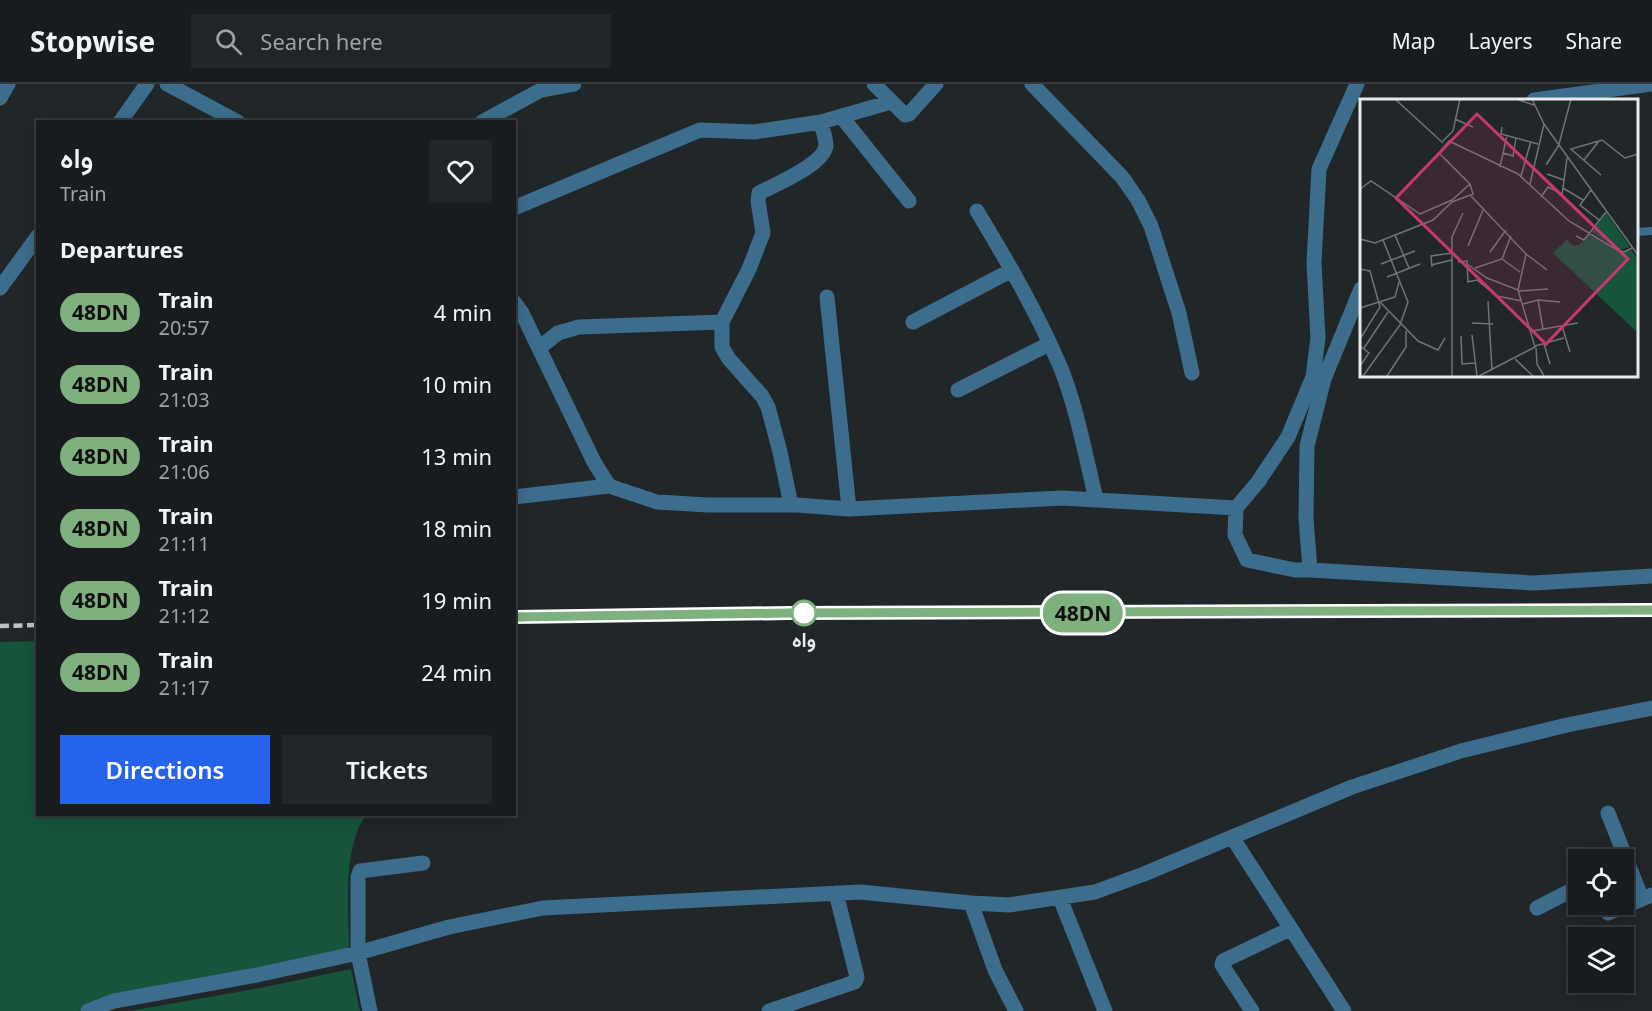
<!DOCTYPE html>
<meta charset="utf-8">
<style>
:root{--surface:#191c1e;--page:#222527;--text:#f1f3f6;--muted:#9fa1a4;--line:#373a3c;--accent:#2563eb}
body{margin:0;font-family:"Noto Sans",Vazirmatn,sans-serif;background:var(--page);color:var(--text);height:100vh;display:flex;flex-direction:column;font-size:22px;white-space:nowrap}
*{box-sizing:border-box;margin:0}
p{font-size:20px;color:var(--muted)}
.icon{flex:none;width:33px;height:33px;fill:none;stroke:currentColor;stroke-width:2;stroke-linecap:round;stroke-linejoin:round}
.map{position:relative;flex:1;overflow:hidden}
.details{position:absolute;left:36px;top:36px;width:480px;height:696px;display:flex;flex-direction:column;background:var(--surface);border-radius:0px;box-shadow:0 3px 15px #0003,0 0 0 2px var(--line)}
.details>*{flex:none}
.badge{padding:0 12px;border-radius:20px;font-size:21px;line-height:39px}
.tools{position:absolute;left:1568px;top:765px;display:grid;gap:12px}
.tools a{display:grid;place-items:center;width:66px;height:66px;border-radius:0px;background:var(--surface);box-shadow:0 3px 15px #0003,0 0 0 2px var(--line);font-size:30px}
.map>.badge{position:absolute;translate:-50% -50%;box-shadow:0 0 0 3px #fff}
h2{padding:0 24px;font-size:22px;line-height:54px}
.round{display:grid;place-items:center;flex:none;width:63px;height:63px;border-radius:0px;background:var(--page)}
.summary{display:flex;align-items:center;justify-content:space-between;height:102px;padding:0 24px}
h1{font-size:28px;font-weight:600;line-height:45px}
.cta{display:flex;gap:12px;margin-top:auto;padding:12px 24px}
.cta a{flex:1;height:69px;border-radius:0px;background:var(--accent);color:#fff;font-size:24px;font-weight:600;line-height:69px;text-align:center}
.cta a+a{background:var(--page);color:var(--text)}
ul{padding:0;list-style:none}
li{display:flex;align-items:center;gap:18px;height:72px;padding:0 24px}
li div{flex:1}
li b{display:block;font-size:22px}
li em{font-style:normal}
li .badge{min-width:66px;font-weight:700;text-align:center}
header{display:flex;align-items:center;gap:36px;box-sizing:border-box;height:84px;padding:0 30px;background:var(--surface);border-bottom:2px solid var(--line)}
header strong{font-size:28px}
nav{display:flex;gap:33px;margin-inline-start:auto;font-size:21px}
.search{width:420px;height:54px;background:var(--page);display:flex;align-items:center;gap:15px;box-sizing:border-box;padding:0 21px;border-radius:0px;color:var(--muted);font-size:22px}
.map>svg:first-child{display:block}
.green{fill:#17543c}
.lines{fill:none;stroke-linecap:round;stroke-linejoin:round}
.service{stroke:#3d6d8d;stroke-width:8}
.minor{stroke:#3d6d8d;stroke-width:15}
.rail{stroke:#bec3c4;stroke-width:4.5;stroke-dasharray:9 4.5;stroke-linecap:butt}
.line-casing{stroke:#fff;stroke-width:14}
.line{stroke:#7fb17f;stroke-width:9}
.stop-dot{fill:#fff;stroke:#7fb17f;stroke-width:3}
.labels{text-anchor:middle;stroke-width:4.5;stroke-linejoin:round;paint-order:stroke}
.stop-label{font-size:20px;font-weight:bold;fill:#e6eaeb;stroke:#212628}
.inset-road{fill:none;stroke:#707476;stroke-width:1.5}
.view{fill:#c73871;fill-opacity:0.15;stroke:#c73871;stroke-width:3}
.inset-edge{fill:none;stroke:#e6eaeb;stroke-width:3}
</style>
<header>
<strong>Stopwise</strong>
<div class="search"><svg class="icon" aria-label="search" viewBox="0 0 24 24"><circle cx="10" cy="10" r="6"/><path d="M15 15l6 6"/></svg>Search here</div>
<nav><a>Map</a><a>Layers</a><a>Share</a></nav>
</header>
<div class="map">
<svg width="1652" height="927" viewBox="0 0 1652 927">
<rect width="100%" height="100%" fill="#212628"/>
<path class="green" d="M37,557L38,730L366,731C342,764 349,826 349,867L106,914L79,927H0V558Z
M351,885L360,927H130L260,904Z"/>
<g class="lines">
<path class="service" d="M1636,148L1652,147"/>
<path class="minor" d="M167,0L238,38
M874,0L905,31L909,30L936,0
M1032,0L1122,93L1138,116L1151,142L1179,229L1192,289
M0,14L8,0
M1534,16L1652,0
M841,32L909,117
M120,38L147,0
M482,38L541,6L574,0
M514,124L700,46L754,48L821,38L891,18
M977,127C1007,177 1037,228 1060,282C1077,324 1085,370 1096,415
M0,204L38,152
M1361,205L1324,295L1307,362L1306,434L1310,486L1534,499L1652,492
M827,213L849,425
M514,218L522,229L594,378L609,402L657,418L708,421H797L849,425L1062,414L1236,424
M913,238L1012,186
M539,264L558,249L579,243L722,238
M958,306L1049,260
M514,413L609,402
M791,421L780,368L768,323L762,312L729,275L722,263V238L749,185L763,149L758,117L759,109C775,101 825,80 826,61C826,54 822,45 821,38
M1310,486H1295L1247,476L1235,451L1236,424L1258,398L1288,353L1313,293L1318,254L1314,179L1319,85L1357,0
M1608,729L1642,815
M1232,753L1344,927
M1060,814L1105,927
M971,819L995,886L1016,927
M1537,824L1578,803
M1608,829L1652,811
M88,927L114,917L257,891L358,869L449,843L543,824L860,808L971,819L1009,821L1095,808L1144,790L1352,703L1461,667L1567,641L1652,624
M370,927L358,869V793L360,787L423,779
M769,927L855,898L857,893L836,809
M1252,927L1222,881L1223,877L1290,845"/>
<path class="rail" d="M514,533L788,529L1652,526
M0,542L38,541"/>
</g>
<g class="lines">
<g class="line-casing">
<path id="line" d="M514,533L788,529L1652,526"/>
</g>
<use href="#line" class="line"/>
</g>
<circle class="stop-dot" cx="804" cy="529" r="12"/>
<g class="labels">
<g class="stop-label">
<text x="804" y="563">واہ</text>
</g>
</g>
<g transform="translate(1360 15)">
<rect width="278" height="278" fill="#212628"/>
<path d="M246,114L270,148L259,151L232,133ZM231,135L257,152L271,151L277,159V233L193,154L207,140L213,147L219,146Z" fill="#17543c"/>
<path class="inset-road" d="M35,0L83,44M156,0L174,6M172,0L184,25L278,156M95,20L113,28M142,28L141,35L178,45M83,42L93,32L100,0M199,45L211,0M143,54L153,57L156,39M224,61L239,42M186,66L199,46M140,68L147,36M187,75L204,81M241,76L211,50L242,41L265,59L278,55M161,77L171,42M170,85L184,25M203,89L207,59M0,90L11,82L60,115L92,101L110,85L79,54L89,42L158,75L209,122L257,151L264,153L272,149M231,91L220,106L239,121M111,97L166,155L158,191L175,248L119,277M181,98L188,88L202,95L203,89L223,101M35,136L49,169M216,137L224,141L246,113M0,140L15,144L73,121L92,103L113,95L110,85M108,147L123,111M130,153L146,131M166,155L187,171M142,160L160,173M98,163L107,162L108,183M21,165L55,152M107,165L127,179L158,191M71,166L92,161M72,168L71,157L92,154M115,169L142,160L151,137M0,170L10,172L20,208L0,240M27,178L60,165M107,183L117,181L137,197L162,202M159,192L188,190M178,201L183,230M128,202L132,271M20,203L58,242L78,251L85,239M163,205L178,201L200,203M0,209L35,198L39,183M112,224L133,225M202,227L210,253M172,232L218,224M112,236L117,277M101,237L102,265L115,264M184,245L190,265M0,247L9,254L0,267M175,247L204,239M4,249L28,213M176,249L177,265L184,277M155,260L173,277M3,277L40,226L48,203L23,141M27,277L46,248V232M92,277V138L103,114"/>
<path class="view" d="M117,15L268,160L186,245L36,99Z"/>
<rect width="278" height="278" class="inset-edge"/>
</g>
</svg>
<div class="tools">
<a><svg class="icon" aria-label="locate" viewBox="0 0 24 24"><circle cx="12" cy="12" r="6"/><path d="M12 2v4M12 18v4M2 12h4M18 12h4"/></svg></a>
<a><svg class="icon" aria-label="layers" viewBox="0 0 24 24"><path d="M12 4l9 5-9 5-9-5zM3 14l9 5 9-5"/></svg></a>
</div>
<b class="badge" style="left:1083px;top:529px;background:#7fb17f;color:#111">48DN</b>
<section class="details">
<div class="summary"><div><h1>واہ</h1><p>Train</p></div><a class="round"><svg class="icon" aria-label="heart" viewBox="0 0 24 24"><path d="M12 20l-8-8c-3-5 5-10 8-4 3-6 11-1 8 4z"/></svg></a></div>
<h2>Departures</h2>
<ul>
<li><span class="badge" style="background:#7fb17f;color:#111">48DN</span><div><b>Train</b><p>20:57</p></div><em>4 min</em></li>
<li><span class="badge" style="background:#7fb17f;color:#111">48DN</span><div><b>Train</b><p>21:03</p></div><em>10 min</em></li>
<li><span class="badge" style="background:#7fb17f;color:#111">48DN</span><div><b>Train</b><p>21:06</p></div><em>13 min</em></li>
<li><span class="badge" style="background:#7fb17f;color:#111">48DN</span><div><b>Train</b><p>21:11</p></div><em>18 min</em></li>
<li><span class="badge" style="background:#7fb17f;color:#111">48DN</span><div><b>Train</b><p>21:12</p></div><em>19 min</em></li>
<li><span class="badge" style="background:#7fb17f;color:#111">48DN</span><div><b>Train</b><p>21:17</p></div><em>24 min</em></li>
</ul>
<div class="cta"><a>Directions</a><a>Tickets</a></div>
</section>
</div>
